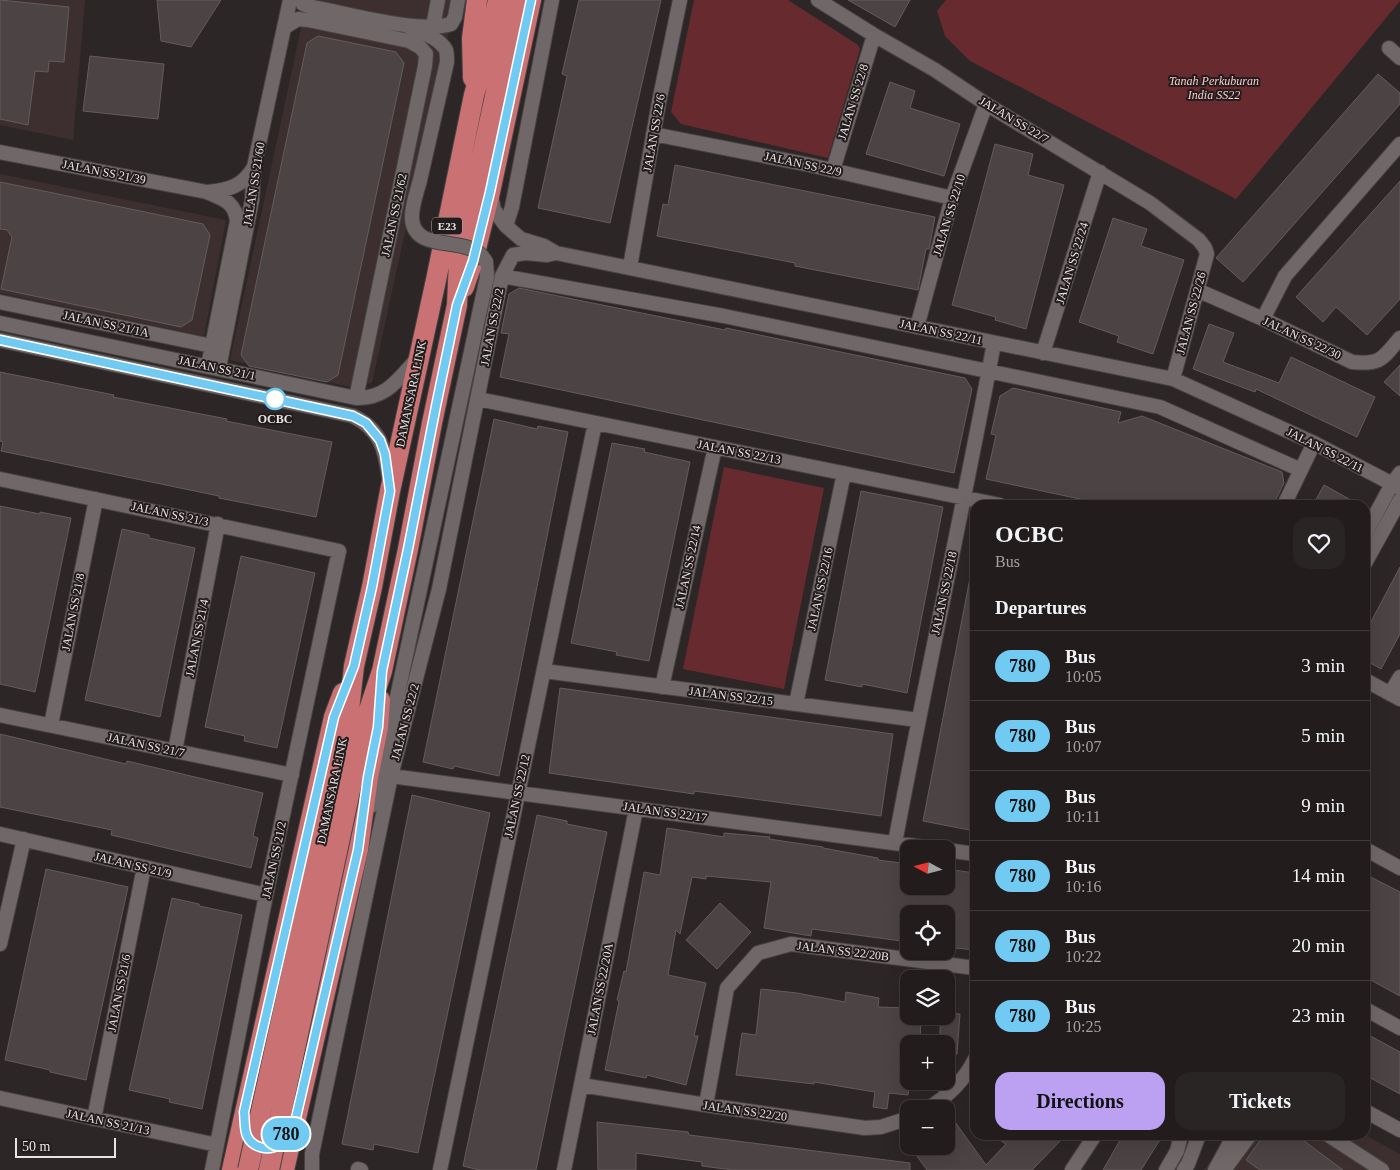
<!DOCTYPE html>
<meta charset="utf-8">
<style>
:root{--surface:#221c1c;--page:#2a2525;--text:#f1f3f6;--muted:#a2a1a3;--line:#3f3a3b;--accent:#bca0f2}
body{margin:0;font-family:Georgia,serif;background:var(--page);color:var(--text);height:100vh;display:flex;flex-direction:column;font-size:19px;white-space:nowrap}
*{box-sizing:border-box;margin:0}
p{font-size:16px;color:var(--muted)}
.icon{flex:none;width:28px;height:28px;fill:none;stroke:currentColor;stroke-width:2;stroke-linecap:round;stroke-linejoin:round}
.map{position:relative;flex:1;overflow:hidden}
.panel{position:absolute;left:970px;top:500px;width:400px;height:640px;display:flex;flex-direction:column;background:var(--surface);border-radius:15px;box-shadow:0 5px 20px #0002,0 0 0 1px var(--line)}
.panel>*{flex:none}
.badge{padding:0 10px;border-radius:16px;font-size:18px;line-height:32px}
.needle{width:32px;rotate:277deg}
.buttons{position:absolute;left:900px;top:840px;display:grid;gap:10px}
.buttons a{display:grid;place-items:center;width:55px;height:55px;border-radius:10px;background:var(--surface);box-shadow:0 5px 20px #0002,0 0 0 1px var(--line);font-size:25px}
.scale{position:absolute;left:15px;bottom:12px;width:101px;box-sizing:border-box;padding-left:5px;border:2px solid #e9e4e4;border-top:0;font-size:14px;line-height:18px;white-space:nowrap;color:#e9e4e4;-webkit-text-stroke:4px #231c1c;paint-order:stroke}
.map>.badge{position:absolute;translate:-50% -50%;box-shadow:0 0 0 2px #fff}
h2{padding:0 25px;font-size:19px;line-height:45px}
.round{display:grid;place-items:center;flex:none;width:52px;height:52px;border-radius:15px;background:var(--page)}
.overview{display:flex;align-items:center;justify-content:space-between;height:85px;padding:0 25px}
h1{font-size:24px;font-weight:600;line-height:38px}
.button{display:flex;gap:10px;margin-top:auto;padding:10px 25px}
.button a{flex:1;height:58px;border-radius:15px;background:var(--accent);color:#111;font-size:20px;font-weight:600;line-height:58px;text-align:center}
.button a+a{background:var(--page);color:var(--text)}
ul{padding:0;list-style:none}
li{display:flex;align-items:center;gap:15px;height:70px;padding:0 25px;border-top:1px solid var(--line)}
li div{flex:1}
li b{display:block;font-size:19px}
li em{font-style:normal}
li .badge{min-width:55px;font-weight:700;text-align:center}
.map>svg:first-child{display:block}
.built{fill:#3d2f2f}
.green{fill:#672b2f}
.building{fill:#4c4444;stroke:#645c5c}
.lines{fill:none;stroke-linecap:round;stroke-linejoin:round}
.minor-casing{stroke:#484242;stroke-width:16}
.highway-casing{stroke:#484242;stroke-width:22}
.minor{stroke:#706868;stroke-width:14}
.highway{stroke:#ca7174;stroke-width:20}
.minor-bridge-casing{stroke:#484242;stroke-width:16;stroke-linecap:butt}
.highway-bridge-casing{stroke:#484242;stroke-width:22;stroke-linecap:butt}
.minor-bridge{stroke:#706868;stroke-width:14}
.highway-bridge{stroke:#ca7174;stroke-width:20}
.line-casing{stroke:#fff;stroke-width:11}
.line{stroke:#71caf2;stroke-width:8}
.stop-dot{fill:#fff;stroke:#71caf2;stroke-width:2.5}
.labels{text-anchor:middle;stroke-width:4;stroke-linejoin:round;paint-order:stroke}
.shield{fill:#231c1c;stroke:#aea8a8;stroke-width:1}
.shield-label{font-size:11px;font-weight:bold;fill:#e9e4e4}
.park-label{font-size:12px;font-style:italic;fill:#f9caca;stroke:#231c1c}
.street-label{font-size:12px;fill:#e9e4e4;stroke:#231c1c}
.stop-label{font-size:12px;font-weight:bold;fill:#e9e4e4;stroke:#231c1c}
</style>
<div class="map">
<svg width="1400" height="1170" viewBox="0 0 1400 1170">
<rect width="100%" height="100%" fill="#2d2626"/>
<path class="built" d="M0,0H85L73,140L0,125Z
M307,0H456L372,383L350,387L230,360Z
M0,174L226,220L204,336L0,293Z
M1229,1135H1365L1400,1154V1170H1204Z"/>
<path class="green" d="M694,0H788L858,45L860,49L828,158L681,124L671,112Z
M946,0H1400V1L1236,199L970,61L945,36L937,11Z
M724,467L824,488L784,689L683,669Z"/>
<path class="building" d="M0,0L69,7L64,62L49,61L48,72L35,71L28,125L0,119Z
M157,0H221L191,47L161,41Z
M579,0H661L610,223L538,208L567,76L562,74Z
M848,0H910L895,27Z
M318,36L396,52L404,63L338,375L327,382L249,366L241,355L307,43Z
M90,56L164,64L158,119L83,111Z
M1378,74L1400,93V104L1243,282L1216,258Z
M890,82L915,91L910,108L960,124L944,176L866,154Z
M995,144L1033,154L1028,175L1064,185L1026,329L995,320L996,317L952,305Z
M675,165L935,217L929,249H926L918,290L795,266V263L657,236L663,204L668,205Z
M1400,181V299L1367,335L1336,307L1323,322L1296,297Z
M0,182L203,224L210,235L192,320L181,327L1,289L12,237L7,230L0,229Z
M1113,218L1147,229L1141,246L1184,260L1153,354L1117,342L1119,336L1079,322Z
M519,288L725,330L726,328L965,378L972,389L954,473L500,377L509,334L501,333L509,294Z
M1209,324L1234,333L1223,362L1279,383L1291,357L1375,397L1357,437L1256,389L1255,392L1193,369Z
M1400,365V396L1384,382Z
M0,372L114,395L113,397L227,419L226,421L332,442L316,517L219,498V496L1,451L3,442L0,441Z
M1013,388L1121,412L1118,423L1142,416L1282,472L1284,483L1273,505H1108L986,479L996,435L991,434L1000,396Z
M494,419L537,429L538,426L568,432L499,776L454,766L453,769L423,762Z
M612,443L645,449L644,452L690,462L649,661L616,655L617,652L571,643Z
M1324,485L1360,505H1313Z
M861,491L943,507L907,693L862,684V687L825,680Z
M0,506L40,514V512L71,518L35,692L0,684Z
M122,529L149,535V538L195,548L160,717L85,700Z
M241,556L315,573L277,748L244,741L245,736L205,727Z
M1400,567V634L1381,669L1365,660V633Z
M970,578H975V751L971,770H975V831L923,821Z
M560,688L893,734L881,816L694,791V794L549,773Z
M0,734L126,764L127,761L263,793L253,836L258,838L251,868L111,835L112,830L0,807Z
M412,795L490,813L418,1153L374,1144L373,1150L342,1144Z
M537,815L567,821V824L607,832L536,1170H479L463,1166Z
M667,828L724,837V833L770,837L769,839L823,847V848L878,858V860L909,864V886H946V869L975,873V950L946,947V914H909V942L812,929L811,936L764,928L771,882L706,876V879L692,877L680,934L676,930L668,975L706,983L694,1036H698L686,1085L647,1075L646,1078L605,1070L619,1001L617,1000L624,971L626,972L644,872L660,875Z
M46,869L128,887L86,1080L50,1072V1070L5,1060Z
M1365,874L1400,892V996L1365,977Z
M172,898L199,904V906L242,915L202,1109L169,1102L170,1099L129,1090Z
M720,903L751,932L717,969L686,940Z
M761,989L797,993L845,1002L846,992L879,998L878,1007L909,1008V1016H921L920,1044H909L910,1081L908,1095L889,1093L887,1109L873,1107L875,1092L814,1082V1084L736,1075L742,1033L756,1035Z
M946,1013L960,1014L957,1054L946,1053V1044H939L941,1016H946Z
M1365,1033L1400,1052V1094L1365,1075Z
M597,1122L688,1132L689,1135L910,1163V1170H733L702,1166V1162L636,1153V1170H598Z
M955,1122L986,1165L1006,1144L992,1135H1066L1032,1170H927L914,1152L922,1146H946V1128Z
M1123,1135H1163L1141,1170H1103Z
M1264,1135H1296L1343,1170H1260L1246,1160Z"/>
<g class="lines">
<g class="minor-casing">
<path id="minor" d="M301,0L303,4L312,7C346,13 419,34 451,24L455,17L458,0
M818,0L874,35L935,70L986,104L1150,203L1199,240L1205,248L1207,254L1173,379
M405,25C418,31 439,37 446,50C447,54 447,59 447,62L420,180
M433,26L438,0
M285,27L298,19L308,20L409,41L420,47L426,54L425,66L356,398
M1389,48L1400,58
M653,134L810,165L952,198
M0,152L207,192C223,199 235,202 237,221L208,366
M833,170L874,35
M208,192C229,190 243,186 254,167
M491,195L494,210L506,226L521,239L544,246L556,253L1173,379L1314,443L1400,488
M506,226L512,207L552,0
M630,267L659,102L680,0
M502,276L724,316L1160,407L1301,470
M1197,290L1263,319L1352,362C1381,365 1382,359 1400,338
M0,302L212,346
M1263,319L1285,276L1400,144
M0,323L356,398C387,399 399,378 418,358
M917,327L952,198L986,104
M0,340L353,416C381,430 385,449 389,478
M1043,353L1100,172
M219,368L252,200L254,167L290,0
M478,399L1000,505
M0,479L339,551L266,895L212,1170
M1284,505L1314,443
M1365,534L1392,484L1400,473
M1365,563L1400,500
M544,671L918,720
M1365,680L1400,699
M662,687L715,447
M1390,694L1400,677
M796,704L844,473
M0,715L292,775
M51,725L96,499
M175,751L218,524
M391,776L938,849
M371,806L379,781L487,277L486,262
M0,834L266,895
M895,843C926,676 963,510 994,343
M1365,849L1400,868
M946,850L975,854
M0,944L24,839
M1365,1009L1400,1028
M581,1085L706,1105L865,1128L881,1127L909,1118
M0,1098L217,1145
M706,1105L727,988L758,953L791,944L975,968
M927,1109C947,1097 964,1081 975,1059
M1365,1111L1400,1130
M94,1119L144,867
M1328,1135L1382,1170
M358,1169L361,1170
M312,1170V1154L391,776L439,589L502,276L513,255L525,253L547,255L556,253
M440,1170L595,423
M564,1170L636,809
M1072,1170L1095,1135
M1166,1170L1177,1151L1181,1135
M1184,1170L1188,1164L1199,1135
M1215,1170L1234,1135
M1224,1170L1250,1135"/>
</g>
<g class="highway-casing">
<path id="highway" d="M473,78L472,38L477,0
M464,287L473,261L490,192L531,0
M348,719L354,666L372,587L390,491L436,280L474,95L489,43L498,0
M364,725L382,671L408,549L432,423L457,305L459,261L516,0
M232,1170L334,717L343,693
M284,1170L358,850L368,777L378,727L380,700"/>
</g>
<use href="#minor" class="minor"/>
<use href="#highway" class="highway"/>
<g class="minor-bridge-casing">
<path id="minor-bridge" d="M420,180C417,192 411,207 412,219C415,256 471,232 486,262"/>
</g>
<g class="highway-bridge-casing">
<path id="highway-bridge" d="M248,1170L348,719
M269,1170L364,725"/>
</g>
<use href="#minor-bridge" class="minor-bridge"/>
<use href="#highway-bridge" class="highway-bridge"/>
</g>
<g class="lines">
<g class="line-casing">
<path id="line" d="M0,340L353,416L366,423L380,440L385,454L390,491L372,587L354,666L334,717L244,1112C245,1120 244,1129 247,1136C252,1147 268,1152 278,1145C285,1139 290,1130 295,1122L358,850L368,777L378,727L382,671L408,549L436,406L457,305L473,261L490,192L531,0"/>
</g>
<use href="#line" class="line"/>
</g>
<circle class="stop-dot" cx="275" cy="399" r="10"/>
<g class="labels">
<rect class="shield" x="432" y="217.5" width="30" height="17" rx="4"/>
<g class="shield-label">
<text x="447" y="230">E23</text>
</g>
<g class="park-label">
<text x="1214" y="85">Tanah Perkuburan<tspan x="1214" dy="14">India SS22</tspan></text>
</g>
<g class="street-label">
<text transform="translate(853 102) rotate(-73)" y="4">JALAN SS 22/8</text>
<text transform="translate(1014 120) rotate(31)" y="4">JALAN SS 22/7</text>
<text transform="translate(654 133) rotate(-80)" y="4">JALAN SS 22/6</text>
<text transform="translate(803 164) rotate(12)" y="4">JALAN SS 22/9</text>
<text transform="translate(104 172) rotate(11)" y="4">JALAN SS 21/39</text>
<text transform="translate(254 184) rotate(-81)" y="4">JALAN SS 21/60</text>
<text transform="translate(394 215) rotate(-78)" y="4">JALAN SS 21/62</text>
<text transform="translate(949 215) rotate(-73)" y="4">JALAN SS 22/10</text>
<text transform="translate(1072 263) rotate(-73)" y="4">JALAN SS 22/24</text>
<text transform="translate(1191 313) rotate(-75)" y="4">JALAN SS 22/26</text>
<text transform="translate(106 324) rotate(12)" y="4">JALAN SS 21/1A</text>
<text transform="translate(492 327) rotate(-79)" y="4">JALAN SS 22/2</text>
<text transform="translate(941 332) rotate(12)" y="4">JALAN SS 22/11</text>
<text transform="translate(1302 338) rotate(25)" y="4">JALAN SS 22/30</text>
<text transform="translate(217 368) rotate(12)" y="4">JALAN SS 21/1</text>
<text transform="translate(411 394) rotate(-78)" y="4">DAMANSARA LINK</text>
<text transform="translate(1325 450) rotate(27)" y="4">JALAN SS 22/11</text>
<text transform="translate(739 452) rotate(11)" y="4">JALAN SS 22/13</text>
<text transform="translate(170 514) rotate(12)" y="4">JALAN SS 21/3</text>
<text transform="translate(688 567) rotate(-78)" y="4">JALAN SS 22/14</text>
<text transform="translate(820 589) rotate(-78)" y="4">JALAN SS 22/16</text>
<text transform="translate(944 593) rotate(-78)" y="4">JALAN SS 22/18</text>
<text transform="translate(73 612) rotate(-79)" y="4">JALAN SS 21/8</text>
<text transform="translate(197 638) rotate(-79)" y="4">JALAN SS 21/4</text>
<text transform="translate(731 696) rotate(7)" y="4">JALAN SS 22/15</text>
<text transform="translate(405 722) rotate(-75)" y="4">JALAN SS 22/2</text>
<text transform="translate(146 745) rotate(12)" y="4">JALAN SS 21/7</text>
<text transform="translate(332 791) rotate(-78)" y="4">DAMANSARA LINK</text>
<text transform="translate(517 796) rotate(-78)" y="4">JALAN SS 22/12</text>
<text transform="translate(665 812) rotate(8)" y="4">JALAN SS 22/17</text>
<text transform="translate(274 860) rotate(-78)" y="4">JALAN SS 21/2</text>
<text transform="translate(133 865) rotate(13)" y="4">JALAN SS 21/9</text>
<text transform="translate(843 951) rotate(7)" y="4">JALAN SS 22/20B</text>
<text transform="translate(600 989) rotate(-79)" y="4">JALAN SS 22/20A</text>
<text transform="translate(119 993) rotate(-79)" y="4">JALAN SS 21/6</text>
<text transform="translate(745 1111) rotate(8)" y="4">JALAN SS 22/20</text>
<text transform="translate(108 1122) rotate(12)" y="4">JALAN SS 21/13</text>
</g>
<g class="stop-label">
<text x="275" y="423">OCBC</text>
</g>
</g>
</svg>
<div class="buttons">
<a><svg class="needle" viewBox="-14 -14 28 28"><path d="M0-13l5 13h-10z" fill="#e53935"/><path d="M0 13l5-13h-10z" fill="#a2a1a3"/></svg></a>
<a><svg class="icon" aria-label="locate" viewBox="0 0 24 24"><circle cx="12" cy="12" r="6"/><path d="M12 2v4M12 18v4M2 12h4M18 12h4"/></svg></a>
<a><svg class="icon" aria-label="layers" viewBox="0 0 24 24"><path d="M12 4l9 5-9 5-9-5zM3 14l9 5 9-5"/></svg></a>
<a>+</a>
<a>−</a>
</div>
<div class="scale">50 m</div>
<b class="badge" style="left:286px;top:1134px;background:#71caf2;color:#111">780</b>
<section class="panel">
<div class="overview"><div><h1>OCBC</h1><p>Bus</p></div><a class="round"><svg class="icon" aria-label="heart" viewBox="0 0 24 24"><path d="M12 20l-8-8c-3-5 5-10 8-4 3-6 11-1 8 4z"/></svg></a></div>
<h2>Departures</h2>
<ul>
<li><span class="badge" style="background:#71caf2;color:#111">780</span><div><b>Bus</b><p>10:05</p></div><em>3 min</em></li>
<li><span class="badge" style="background:#71caf2;color:#111">780</span><div><b>Bus</b><p>10:07</p></div><em>5 min</em></li>
<li><span class="badge" style="background:#71caf2;color:#111">780</span><div><b>Bus</b><p>10:11</p></div><em>9 min</em></li>
<li><span class="badge" style="background:#71caf2;color:#111">780</span><div><b>Bus</b><p>10:16</p></div><em>14 min</em></li>
<li><span class="badge" style="background:#71caf2;color:#111">780</span><div><b>Bus</b><p>10:22</p></div><em>20 min</em></li>
<li><span class="badge" style="background:#71caf2;color:#111">780</span><div><b>Bus</b><p>10:25</p></div><em>23 min</em></li>
</ul>
<div class="button"><a>Directions</a><a>Tickets</a></div>
</section>
</div>
